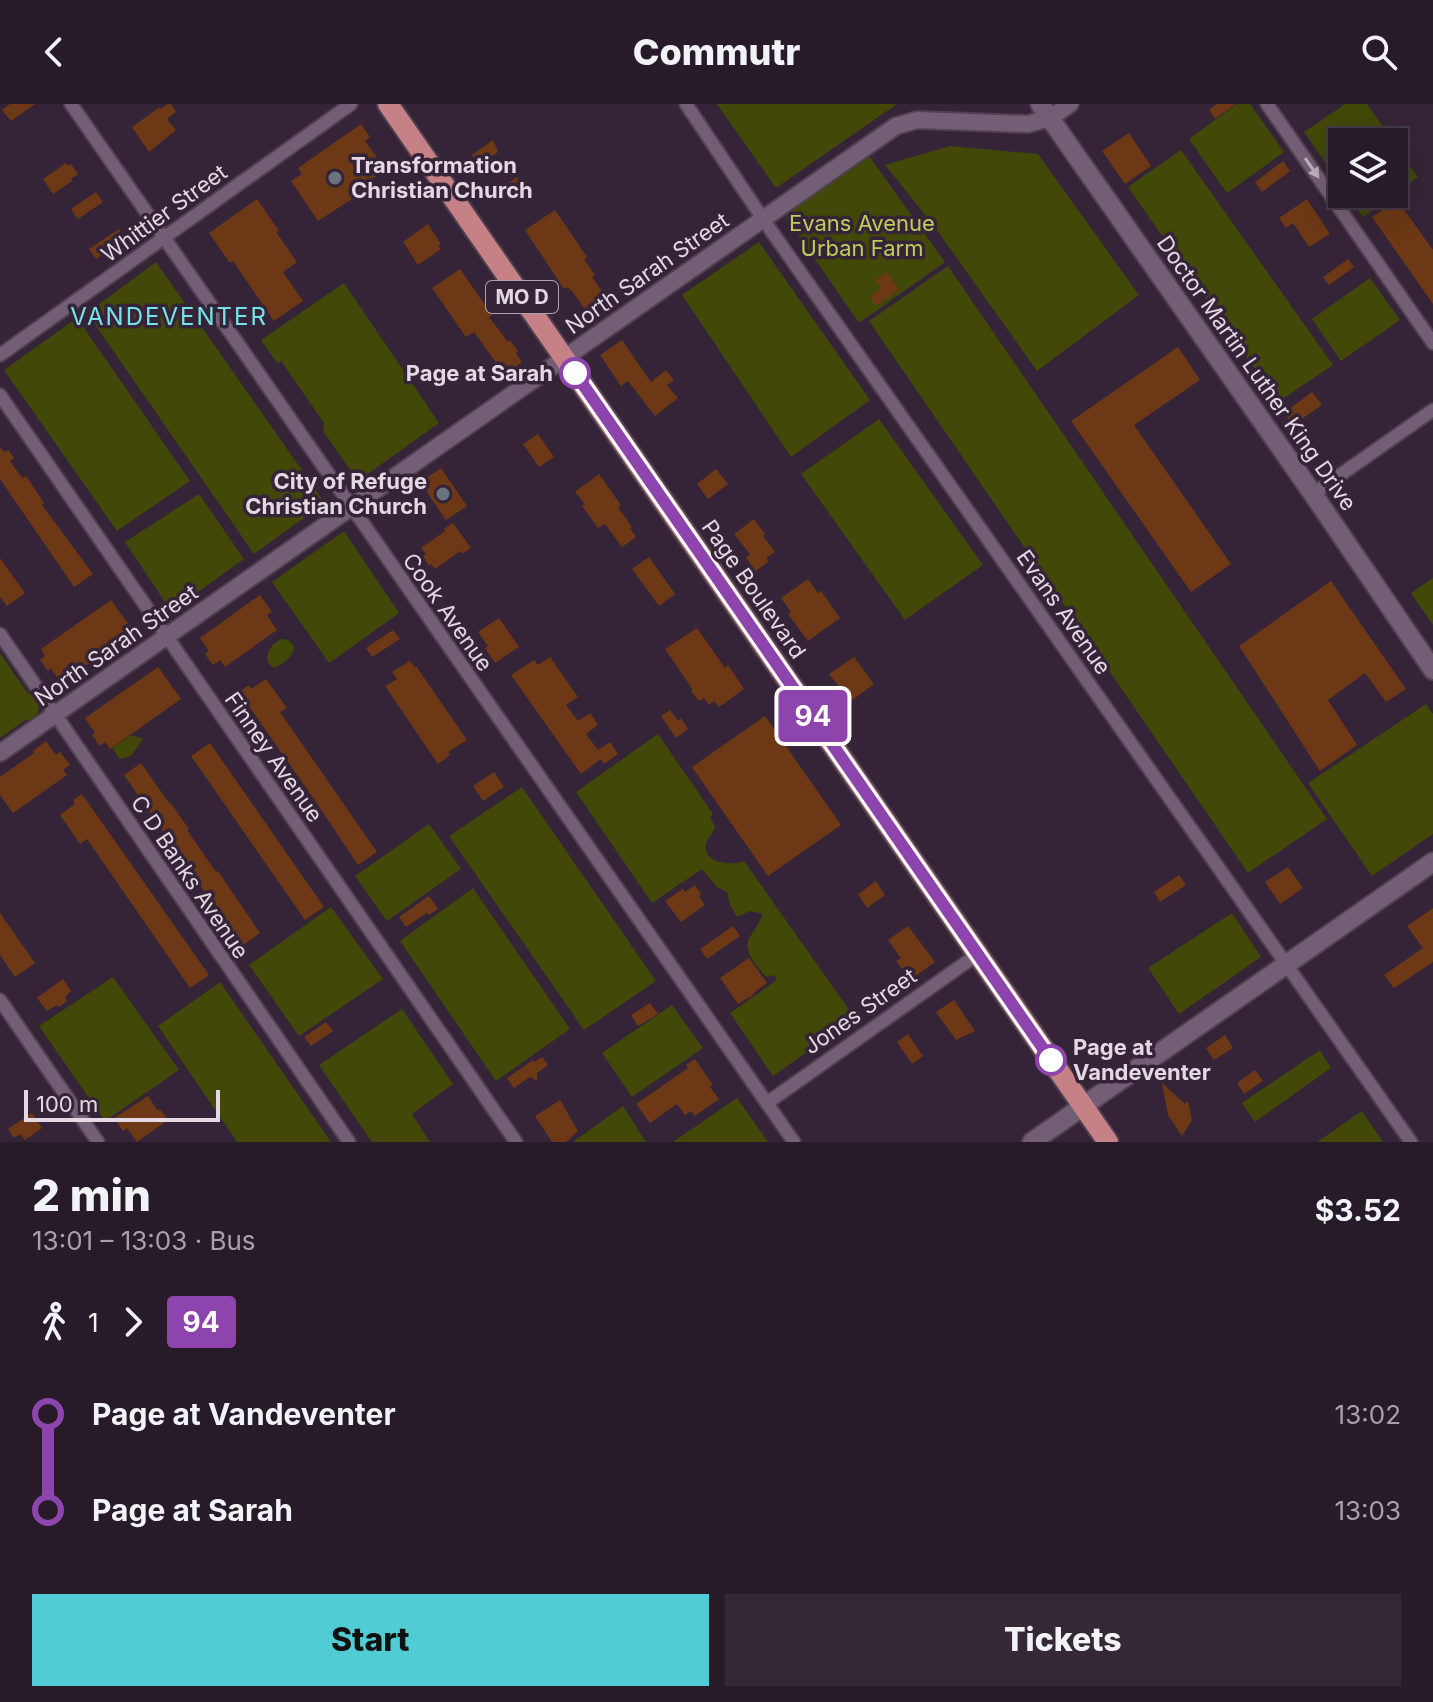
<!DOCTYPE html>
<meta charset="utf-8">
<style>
:root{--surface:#281b29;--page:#342835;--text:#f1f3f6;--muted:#a5a1a8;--line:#443946;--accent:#51ccd4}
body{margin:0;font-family:Inter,sans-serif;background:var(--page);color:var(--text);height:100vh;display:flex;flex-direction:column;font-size:30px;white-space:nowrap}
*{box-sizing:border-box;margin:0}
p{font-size:26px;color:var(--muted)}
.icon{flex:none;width:44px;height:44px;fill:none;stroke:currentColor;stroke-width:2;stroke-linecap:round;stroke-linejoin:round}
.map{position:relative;height:1038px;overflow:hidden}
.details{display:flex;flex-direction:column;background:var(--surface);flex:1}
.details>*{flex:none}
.badge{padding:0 16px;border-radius:6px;font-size:28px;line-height:52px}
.tools{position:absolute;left:1328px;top:24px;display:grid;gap:16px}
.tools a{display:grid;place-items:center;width:80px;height:80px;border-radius:0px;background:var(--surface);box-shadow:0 8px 32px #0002,0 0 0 2px var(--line);font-size:40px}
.scale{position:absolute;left:24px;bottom:20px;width:196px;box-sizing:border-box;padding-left:8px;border:4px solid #e3d8e4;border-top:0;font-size:22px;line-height:28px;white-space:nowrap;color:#e3d8e4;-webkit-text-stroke:6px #352437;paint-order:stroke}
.map>.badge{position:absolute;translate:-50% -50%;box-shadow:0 0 0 4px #fff}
.legs{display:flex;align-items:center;gap:12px;height:88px;padding:0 32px;font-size:26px}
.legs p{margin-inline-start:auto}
.overview{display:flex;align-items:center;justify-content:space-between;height:136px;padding:0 32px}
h1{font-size:44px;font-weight:800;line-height:60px}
.primary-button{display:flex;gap:16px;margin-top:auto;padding:16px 32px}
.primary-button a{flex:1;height:92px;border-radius:0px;background:var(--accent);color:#111;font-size:32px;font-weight:800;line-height:92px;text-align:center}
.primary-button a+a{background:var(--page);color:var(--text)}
ul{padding:0 32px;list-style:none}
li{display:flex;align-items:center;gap:28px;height:96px;font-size:30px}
li i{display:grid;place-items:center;width:12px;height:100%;margin:0 10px;background:currentColor}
li i::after{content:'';width:20px;height:20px;margin:-10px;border:6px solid;border-radius:50%;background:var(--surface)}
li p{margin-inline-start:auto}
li:first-child i{background:linear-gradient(#0000 50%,currentColor 0)}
li:last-child i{background:linear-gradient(currentColor 50%,#0000 0)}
header{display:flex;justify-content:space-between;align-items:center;height:104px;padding:0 32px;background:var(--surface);font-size:36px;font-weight:800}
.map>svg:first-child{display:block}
.green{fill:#414808}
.building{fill:#6c3815}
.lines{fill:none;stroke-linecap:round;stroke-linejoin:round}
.minor-casing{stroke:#504151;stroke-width:16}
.tertiary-casing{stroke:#504151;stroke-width:20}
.secondary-casing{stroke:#504151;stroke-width:22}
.primary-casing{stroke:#504151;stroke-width:24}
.minor{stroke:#735f75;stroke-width:12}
.tertiary{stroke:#735f75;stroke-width:16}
.secondary{stroke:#735f75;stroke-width:18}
.primary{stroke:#c68186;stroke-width:20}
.oneway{fill:#bcaebd}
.line-1-casing{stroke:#fff;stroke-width:18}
.line-1{stroke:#8e44ad;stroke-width:12}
.worship-dot{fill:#6b7280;stroke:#352437;stroke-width:3}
.stop-1-dot{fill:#fff;stroke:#8e44ad;stroke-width:4}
.labels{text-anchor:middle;stroke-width:7;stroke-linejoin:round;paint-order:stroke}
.shield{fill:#352437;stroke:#afa2b0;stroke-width:2}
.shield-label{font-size:20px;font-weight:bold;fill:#e3d8e4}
.poi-label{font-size:22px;font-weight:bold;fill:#e3d8e4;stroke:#352437;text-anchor:start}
.street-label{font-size:22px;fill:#e3d8e4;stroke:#352437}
.park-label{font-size:22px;fill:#becc5b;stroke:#352437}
.stop-label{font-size:22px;font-weight:bold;fill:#e3d8e4;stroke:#352437;text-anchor:end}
.neighbourhood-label{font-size:24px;letter-spacing:2px;fill:#76e2e9;stroke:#352437}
</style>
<header><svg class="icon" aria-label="back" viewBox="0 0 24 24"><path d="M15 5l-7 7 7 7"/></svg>Commutr<svg class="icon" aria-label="search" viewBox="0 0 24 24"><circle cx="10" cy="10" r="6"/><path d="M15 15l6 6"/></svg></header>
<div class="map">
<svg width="1433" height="1038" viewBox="0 0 1433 1038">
<rect width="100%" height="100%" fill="#352437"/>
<path class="green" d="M717,0H897L776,84Z
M1237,0H1250L1284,48L1227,89L1189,35Z
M1345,0H1367L1394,38H1342V82L1304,28Z
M1394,39L1418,73L1363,113L1347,90H1394Z
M950,42L1038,50L1139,191L1037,267L934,122L885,61Z
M1181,46L1333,261L1278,298L1128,83Z
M869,52L945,158L859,219L786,113L790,108Z
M759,138L870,296L791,353L682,191Z
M156,158L325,399L254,450L87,209Z
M948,162L1327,715L1248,769L869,217Z
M1370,174L1400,216L1341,257L1312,215Z
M344,179L439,319L358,377L323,327L324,319L281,257L277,259L261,236Z
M77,214L190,377L117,427L4,266Z
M879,315L983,461L905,516L801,370Z
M199,390L244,455L171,507L125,438Z
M344,427L399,509L329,559L272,478Z
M1433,474V521L1411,489Z
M281,535L288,536L294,542C294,553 283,560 274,564L268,559C265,548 272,540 281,535Z
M0,549L26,587L37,595L39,603L37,611L33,614L24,617L0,634Z
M1426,600L1433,610V730L1372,772L1308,679Z
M658,630L713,710L710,714L715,722C714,729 708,733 706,740C703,760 732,762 744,757L855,914L773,972L730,909L777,876L774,871L766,873C758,863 741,847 750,833C755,825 759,819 763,810L750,807L737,813L730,801L727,788L717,783L702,765L652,799L576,688Z
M131,631L143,635L131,652L120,655L112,644Z
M522,683L656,877L584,926L449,732Z
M429,720L461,765L387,817L355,772Z
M473,784L570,925L496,977L400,837Z
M331,803L383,875L299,932L249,861Z
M1232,809L1261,853L1179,910L1148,864Z
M113,873L179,966L105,1017L39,922Z
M220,878L331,1038H237L158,922Z
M672,901L703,944L632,993L602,949Z
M402,905L453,980L412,1010L430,1038H372L319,961Z
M1320,946L1331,964L1255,1018L1242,999Z
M737,994L768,1038H673Z
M623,1002L646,1038H573Z
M1362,1007L1383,1038H1317Z"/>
<path class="building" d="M10,0H35L11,17L2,6Z
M168,0H171L176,8L167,15L176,26L149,48L132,23L160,3L161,5Z
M1217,0H1236L1215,15L1209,6Z
M361,20L370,33L365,37L386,66L366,79L369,84L318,117L291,77L302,70L298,64Z
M1129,29L1151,62L1125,80L1102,47Z
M493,36L498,48L480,61L472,51Z
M1283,57L1290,67L1262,88L1255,78Z
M66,59L68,62L71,60L78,70L71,75L72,77L53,90L43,75Z
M517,73L525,85L508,96L500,85Z
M96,88L103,98L78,115L71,105Z
M257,95L279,127L276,128L297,158L283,168L303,197L274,217L233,157L230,159L209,129Z
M1307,95L1330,130L1309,143L1293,119L1286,124L1279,114Z
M1397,96L1433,146V200L1372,113Z
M555,106L587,153L584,155L586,158L595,171L592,173L608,196L588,210L572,187L567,183L564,185L525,126Z
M428,120L441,140L438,142L441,145L418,161L403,138Z
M119,125L126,135L96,155L89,145Z
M1348,155L1354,163L1329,181L1323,173Z
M460,165L492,211L489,213L508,238L510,236L518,247L516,249L522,258L505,271L474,228L466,233L432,184Z
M887,168L899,186L876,202L870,192L881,185L875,176Z
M622,236L651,278L666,266L674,276L667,281L678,294L655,312L628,277L621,282L600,251Z
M1178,243L1200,276L1134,321L1231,460L1191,488L1071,317Z
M1312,288L1322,301L1293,321L1284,309Z
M538,330L554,353L539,363L523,340Z
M0,343L4,348L8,346L14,354L10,357L22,374L26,372L44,399L42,401L93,470L74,483L0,375Z
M441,364L467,402L446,416L420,378Z
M716,365L728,380L708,395L697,380Z
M599,370L621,401L618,403L632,423L630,424L636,433L622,443L605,420L598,424L582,402L585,400L575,388Z
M754,415L765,430L763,432L775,448L766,454L769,457L756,467L746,454L750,450L734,430Z
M453,419L471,444L462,450L460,447L435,465L431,460L429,462L423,452L426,450L421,444L445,427L444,425Z
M649,453L675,490L659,502L632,465Z
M0,454L25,489L7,502L0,493Z
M808,475L818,489L821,487L840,514L808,537L788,510L791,508L781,494Z
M1331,477L1406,585L1386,598L1365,569L1328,596L1357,641L1320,667L1239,542Z
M260,491L272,508L267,511L277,526L225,563L220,556L213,561L205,550L209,547L200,534Z
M111,496L134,528L61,579L51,564L48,567L40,556L45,552L41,545Z
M499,514L519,543L495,559L485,544L488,542L478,528Z
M697,524L725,564L728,561L744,585L719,603L714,597L709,601L704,594L699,597L691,587L693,586L665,545Z
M393,526L400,535L372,553L366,544Z
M550,553L578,593L566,601L578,617L590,609L598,621L586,630L598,646L610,638L618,650L604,660L601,655L581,670L511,571L534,556L538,561Z
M854,553L874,580L851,597L829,570Z
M410,557L414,563L416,562L467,636L448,648L450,651L438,660L385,582L397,575L392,568Z
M158,563L181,595L110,645L105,638L100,642L92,631L95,629L85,614Z
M266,575L287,604L280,608L377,748L358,761L316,698L239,588L249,581L251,585Z
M670,606L678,617L681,614L688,625L676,634L661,612Z
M765,612L841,721L768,772L692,663Z
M46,637L56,651L60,648L70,661L63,666L67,671L13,709L0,691V673L34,649L33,647Z
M210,639L324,803L305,816L191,652Z
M141,659L169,699L170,698L189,725L187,726L216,768L218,767L260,829L242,842L124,671Z
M494,668L504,683L483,697L473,682Z
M82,690L209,871L190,884L87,735L80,740L60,711L75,700L73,696Z
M1288,763L1303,784L1280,800L1265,778Z
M1179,771L1186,781L1160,798L1154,788Z
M876,777L885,791L867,804L858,790Z
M695,781L701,790L699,792L705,801L681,818L665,797L683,785L685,788Z
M429,792L438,805L429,811L427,809L406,823L399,813Z
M1433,804V858L1394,884L1384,871L1423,844L1407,822Z
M0,809L35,859L15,873L0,851Z
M733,822L740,832L707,855L700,845Z
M908,822L935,858L910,876L896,857L901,854L888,836Z
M749,854L767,879L756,887L751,893H749L738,900L720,874Z
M63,875L71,887L65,893L67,897L59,903L57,901L47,907L37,894Z
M954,896L975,927L956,936L936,908Z
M650,899L658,910L638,922L631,911Z
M326,918L333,927L311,942L304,933Z
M908,930L923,952L912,960L897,938Z
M1225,931L1233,944L1214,956L1206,944Z
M542,953L548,961L537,969V977L530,973L514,984L507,974L533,956L534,958Z
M695,955L713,981L710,983L719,995L695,1012L691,1007L685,1011L677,1000L650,1019L636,1000L688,964L686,961Z
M1255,966L1263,977L1244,990L1237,979Z
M1162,979L1185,1000L1188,997L1192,1016L1182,1032L1168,1011Z
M148,992L158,1007L160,1005L168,1016L137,1038L127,1024L123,1027L114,1014Z
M560,996L578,1027L566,1038H552L535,1012Z
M32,1009L42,1024L25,1036L20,1030L14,1034L8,1025Z"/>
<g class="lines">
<g class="minor-casing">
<path id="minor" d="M71,0L794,1038
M686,0L763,115L1411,1038
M1267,0L1433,239
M0,251L351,0
M0,291L516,1038
M1313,390L1433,306
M0,530L349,1038
M0,896L98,1038
M767,999L978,850"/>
</g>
<g class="tertiary-casing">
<path id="tertiary" d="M0,649L896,22L917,16L1028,20L1050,14L1070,0"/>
</g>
<g class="secondary-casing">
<path id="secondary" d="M1040,0L1313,390L1433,566
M1032,1038L1433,758"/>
</g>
<g class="primary-casing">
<path id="primary" d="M388,0L1108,1038"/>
</g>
<use href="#minor" class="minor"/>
<use href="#tertiary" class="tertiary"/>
<use href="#secondary" class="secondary"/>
<use href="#primary" class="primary"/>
</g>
<defs><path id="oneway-solid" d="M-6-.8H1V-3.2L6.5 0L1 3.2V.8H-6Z" transform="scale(2)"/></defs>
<use class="oneway" href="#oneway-solid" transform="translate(1312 64) rotate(55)"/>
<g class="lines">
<g class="line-1-casing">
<path id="line-1" d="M575,269L1051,956"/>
</g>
<use href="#line-1" class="line-1"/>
</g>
<g class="worship-dot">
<circle cx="335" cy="74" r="8"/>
<circle cx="443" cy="390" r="8"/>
</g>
<g class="stop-1-dot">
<circle cx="575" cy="269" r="14"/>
<circle cx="1051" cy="956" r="14"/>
</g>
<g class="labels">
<rect class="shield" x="486" y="177" width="72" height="32" rx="6"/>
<g class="shield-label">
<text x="522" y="200">MO D</text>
</g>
<g class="poi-label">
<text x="351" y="69">Transformation<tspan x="351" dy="25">Christian Church</tspan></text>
<text x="427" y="385" text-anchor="end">City of Refuge<tspan x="427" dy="25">Christian Church</tspan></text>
</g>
<g class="street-label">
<text transform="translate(164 109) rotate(-36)" y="8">Whittier Street</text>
<text transform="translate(647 169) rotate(-35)" y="8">North Sarah Street</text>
<text transform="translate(1257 269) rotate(55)" y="8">Doctor Martin Luther King Drive</text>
<text transform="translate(754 485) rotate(55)" y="8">Page Boulevard</text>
<text transform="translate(448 508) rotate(55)" y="8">Cook Avenue</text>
<text transform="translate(1064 508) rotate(55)" y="8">Evans Avenue</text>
<text transform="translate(116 541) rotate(-35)" y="8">North Sarah Street</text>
<text transform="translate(274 653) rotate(55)" y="8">Finney Avenue</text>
<text transform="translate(190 773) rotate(56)" y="8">C D Banks Avenue</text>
<text transform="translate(860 907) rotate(-35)" y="8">Jones Street</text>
</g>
<g class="park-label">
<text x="862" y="127">Evans Avenue<tspan x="862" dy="25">Urban Farm</tspan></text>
</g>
<g class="stop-label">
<text x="553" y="277">Page at Sarah</text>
<text x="1073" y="951" text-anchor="start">Page at<tspan x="1073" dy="25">Vandeventer</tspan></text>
</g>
<g class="neighbourhood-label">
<text x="169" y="221">VANDEVENTER</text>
</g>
</g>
</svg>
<div class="tools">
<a><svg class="icon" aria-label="layers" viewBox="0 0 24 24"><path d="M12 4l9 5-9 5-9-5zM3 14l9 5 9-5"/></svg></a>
</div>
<div class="scale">100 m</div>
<b class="badge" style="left:813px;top:612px;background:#8e44ad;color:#fff">94</b>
</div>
<section class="details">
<div class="overview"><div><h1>2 min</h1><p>13:01 – 13:03 · Bus</p></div><b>$3.52</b></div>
<div class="legs"><svg class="icon" aria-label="walk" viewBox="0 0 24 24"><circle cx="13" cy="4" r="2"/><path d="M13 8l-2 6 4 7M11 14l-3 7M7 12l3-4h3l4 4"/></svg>1<svg class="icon" aria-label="forward" viewBox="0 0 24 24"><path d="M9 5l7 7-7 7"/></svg><b class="badge" style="background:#8e44ad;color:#fff">94</b></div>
<ul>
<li><i style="color:#8e44ad"></i><b>Page at Vandeventer</b><p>13:02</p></li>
<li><i style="color:#8e44ad"></i><b>Page at Sarah</b><p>13:03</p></li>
</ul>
<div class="primary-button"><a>Start</a><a>Tickets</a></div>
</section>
